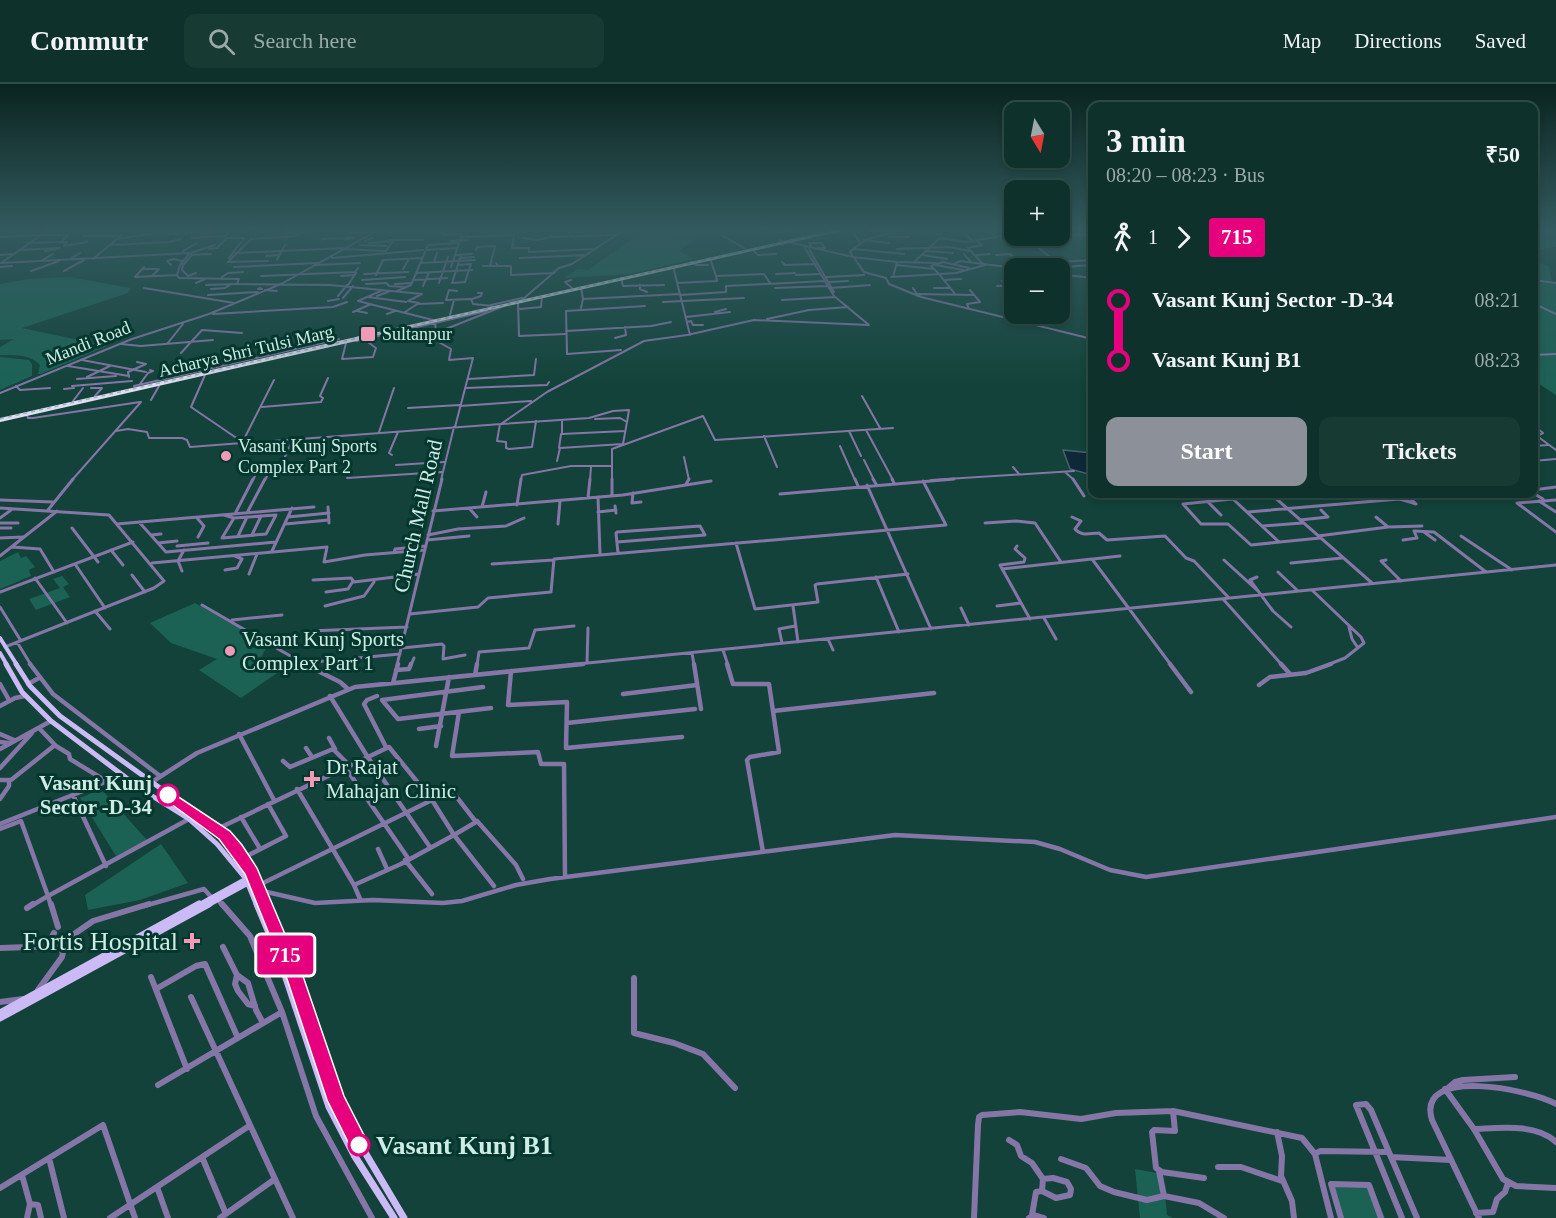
<!DOCTYPE html>
<meta charset="utf-8">
<style>
:root{--surface:#0e322b;--page:#173a33;--text:#f1f3f6;--muted:#9baaa9;--line:#2e4d47;--accent:#8c9099}
body{margin:0;font-family:"Times New Roman",serif;background:var(--page);color:var(--text);height:100vh;display:flex;flex-direction:column;font-size:22px;white-space:nowrap}
*{box-sizing:border-box;margin:0}
p{font-size:20px;color:var(--muted)}
.icon{flex:none;width:33px;height:33px;fill:none;stroke:currentColor;stroke-width:2;stroke-linecap:round;stroke-linejoin:round}
.map{position:relative;flex:1;overflow:hidden}
.side{position:absolute;left:1088px;top:18px;width:450px;height:396px;display:flex;flex-direction:column;background:var(--surface);border-radius:12px;box-shadow:0 3px 9px #0003,0 0 0 2px var(--line)}
.side>*{flex:none}
.badge{padding:0 12px;border-radius:4px;font-size:21px;line-height:39px}
.needle{width:39px;rotate:170deg}
.tools{position:absolute;left:1004px;top:18px;display:grid;gap:12px}
.tools a{display:grid;place-items:center;width:66px;height:66px;border-radius:12px;background:var(--surface);box-shadow:0 3px 9px #0003,0 0 0 2px var(--line);font-size:30px}
.map>.badge{position:absolute;translate:-50% -50%;box-shadow:0 0 0 3px #fff}
.legs{display:flex;align-items:center;gap:9px;height:66px;padding:0 18px;font-size:20px}
.legs p{margin-inline-start:auto}
.summary{display:flex;align-items:center;justify-content:space-between;height:102px;padding:0 18px}
h1{font-size:33px;font-weight:600;line-height:45px}
.action{display:flex;gap:12px;margin-top:auto;padding:12px 18px}
.action a{flex:1;height:69px;border-radius:12px;background:var(--accent);color:#fff;font-size:24px;font-weight:600;line-height:69px;text-align:center}
.action a+a{background:var(--page);color:var(--text)}
ul{padding:0 18px;list-style:none}
li{display:flex;align-items:center;gap:21px;height:60px;font-size:22px}
li i{display:grid;place-items:center;width:9px;height:100%;margin:0 8px;background:currentColor}
li i::after{content:'';width:15px;height:15px;margin:-8px;border:4px solid;border-radius:50%;background:var(--surface)}
li p{margin-inline-start:auto}
li:first-child i{background:linear-gradient(#0000 50%,currentColor 0)}
li:last-child i{background:linear-gradient(currentColor 50%,#0000 0)}
header{display:flex;align-items:center;gap:36px;box-sizing:border-box;height:84px;padding:0 30px;background:var(--surface);border-bottom:2px solid var(--line)}
header strong{font-size:28px}
nav{display:flex;gap:33px;margin-inline-start:auto;font-size:21px}
.search{width:420px;height:54px;background:var(--page);display:flex;align-items:center;gap:15px;box-sizing:border-box;padding:0 21px;border-radius:12px;color:var(--muted);font-size:22px}
.map>svg:first-child{display:block}
.green{fill:#1b6255}
.water{fill:#0e2838;stroke:#48636c;stroke-width:1.5}
.lines{fill:none;stroke-linecap:round;stroke-linejoin:round}
.minor-tunnel{stroke:#2e5c53;stroke-width:2;stroke-dasharray:2 1;stroke-linecap:butt}
.minor-far3{stroke:#8576a7;stroke-width:2}
.minor-far2{stroke:#8576a7;stroke-width:3}
.minor-far1{stroke:#8576a7;stroke-width:4.5}
.minor{stroke:#8576a7;stroke-width:6}
.major-far2{stroke:#ccbaf6;stroke-width:4}
.major-far1{stroke:#ccbaf6;stroke-width:5}
.major{stroke:#ccbaf6;stroke-width:7}
.highway-far1{stroke:#e3dcf5;stroke-width:3}
.highway{stroke:#e3dcf5;stroke-width:4}
.rail{stroke:#98bbb3;stroke-width:1.5;stroke-dasharray:4 4;stroke-linecap:butt}
.line-1{fill:#e6007e;stroke:#fff;stroke-width:1.5}
.poi-dot{fill:#f09ab7;stroke:#04382f;stroke-width:2}
.stop-1-dot{fill:#fff;stroke:#e6007e;stroke-width:3}
.labels{text-anchor:middle;stroke-width:6;stroke-linejoin:round;paint-order:stroke}
.far-poi-label{font-size:18px;fill:#ceece4;stroke:#04382f;text-anchor:start}
.far-street-label{font-size:18px;fill:#ceece4;stroke:#04382f}
.street-label{font-size:21px;fill:#ceece4;stroke:#04382f}
.poi-label{font-size:21px;fill:#ceece4;stroke:#04382f;text-anchor:start}
.stop-label{font-size:21px;font-weight:bold;fill:#ceece4;stroke:#04382f;text-anchor:end}
.near-poi-label{font-size:26px;fill:#ceece4;stroke:#04382f;text-anchor:end}
.near-stop-label{font-size:26px;font-weight:bold;fill:#ceece4;stroke:#04382f;text-anchor:start}
</style>
<header>
<strong>Commutr</strong>
<div class="search"><svg class="icon" aria-label="search" viewBox="0 0 24 24"><circle cx="10" cy="10" r="6"/><path d="M15 15l6 6"/></svg>Search here</div>
<nav><a>Map</a><a>Directions</a><a>Saved</a></nav>
</header>
<div class="map">
<svg width="1556" height="1134" viewBox="0 0 1556 1134">
<rect width="100%" height="100%" fill="#124239"/>
<path class="green" d="M1533,144H1556V163L1533,166Z
M733,146V150L695,155L679,167L693,175L630,190L564,194L578,185L588,186L640,149Z
M1533,175L1549,183L1552,199L1556,200V311L1533,296Z
M69,193L131,204L128,209L22,244L107,262L41,290H38L40,281C30,270 14,271 0,271V263L14,255L0,256V200L28,195Z
M0,273L29,276L32,280V292L0,306Z
M18,468L21,474L26,472L35,483L29,486L31,492L0,505V477Z
M62,492L69,500L63,503L70,513L36,526L29,515L60,504L53,495Z
M195,519L268,560L260,576H284L283,585L241,614L199,586L217,575L171,559L150,539Z
M101,705L147,756L116,772L80,714Z
M161,760L188,799L140,816L88,826L85,811Z
M1135,1085L1163,1090L1167,1131L1173,1134H1140Z
M1329,1099L1372,1101L1385,1134H1339Z"/>
<path class="water" d="M1063,366L1092,369V391L1070,385Z"/>
<g class="lines">
<path class="minor-tunnel" d="M318,155H323L317,156Z"/>
<path class="minor-far3" d="M289,144L285,149H298
M412,144L415,145
M428,144V146H436
M551,144V153
M569,144V150L572,151
M601,144V151
M776,144L777,148L792,147
M798,144L803,151
M850,144L859,157
M868,144L872,147L908,146
M937,144L941,150
M960,144L972,157
M451,146L459,145
M259,147L286,144
M349,149L370,148
M442,149L451,148L445,144
M991,149L996,153
M166,150L213,148L219,144
M297,150L306,148
M941,150C910,148 874,144 850,168L864,188L886,194L889,200L921,213L1092,255
M41,151H68L63,156
M444,151L462,150L451,183
M83,152H121L119,154
M723,152L744,164
M1025,152L1071,191
M0,153L41,151
M349,153L354,154L346,155Z
M461,153L514,151L512,164H529V168L596,165
M889,153H909
M1028,153L1092,150
M192,154L225,152L233,144
M524,154L537,156L551,153L615,151
M940,154L966,158L1014,150
M323,155L346,154
M390,156H423
M779,156L853,173L897,178L893,193
M864,156L889,159
M365,157L372,154
M451,157L468,156
M977,157L982,161L968,164L984,181
M28,159L67,158L64,162L87,158
M110,161L169,158L181,155
M360,161L387,162
M811,162L809,159H821L825,164H817
M209,165L217,164L227,154H244L229,174
M344,165L386,167L393,157L369,159
M752,165L758,171L776,170
M809,165L834,208
M853,165L904,170
M897,165L949,163L970,167
M20,166L60,164L45,167
M426,166L457,164
M476,166L477,163L495,162L490,182
M183,167L197,159
M926,167L953,169
M190,169L215,161
M236,169L346,164
M964,170L971,178
M0,171L11,170
M191,171L211,170
M192,171L183,181L182,186L188,192L196,189
M455,171L472,170
M923,171L947,175
M976,171L990,170
M996,171L1010,170L1027,184
M266,172L279,171
M332,174L423,166
M460,174L474,173
M520,174L586,171
M710,174L716,192
M70,175L80,169
M93,175L117,155L157,149
M277,176L285,161
M384,176L422,174
M41,177L53,170
M268,177L228,178L251,155L295,152L298,149
M915,177L940,154
M434,178L437,169
M691,178L696,181H708
M782,178L785,181L816,180
M897,178L936,179
M1057,178L1092,176
M1,179L190,169L180,181L177,191L179,194L239,195L237,200L330,201L422,210L408,217L419,219L405,228
M1,179L51,144
M420,179L475,176
M496,179L498,182H511V191L554,189
M954,180L960,177L1015,184
M171,181L167,177L174,175L182,177
M316,181L360,179
M458,181L471,180L465,198L452,199L461,171
M896,181L934,185
M936,181L963,186
M483,182H497
M673,182L690,251
M0,183L12,182
M144,183L135,193L177,191
M234,183L318,179
M1063,183L1092,181
M142,185H159L152,192
M403,185L409,175
M31,187L59,177
M64,187L84,176
M416,189L472,186
M938,189L931,182L943,178L969,184
M364,190L408,188
M776,190L795,189
M939,190L955,210
M1059,190L1092,194
M376,191L383,176
M796,191L820,190
M261,192L355,188L358,184
M341,192L354,191
M716,192L764,190L770,199
M222,193L228,189L243,188
M826,193L864,191
M891,193L956,189L985,181
M621,194L623,202L664,201
M362,196L405,193
M413,196L447,194
M571,196L565,198L572,204
M944,196L961,195
M1533,196L1556,199
M1002,197L1014,196
M829,198L848,197
M196,199L205,195
M439,199L448,173
M677,199L717,197L716,192
M366,200L387,199L389,202
M395,200L412,199
M206,201L236,200
M348,201L356,189
M640,201V205L647,208
M389,202L405,203
M423,202L429,189
M997,202L1014,201
M581,203L583,215L581,224
M144,204L234,219
M260,204L262,205H258Z
M775,204L828,202
M831,204L870,201
M913,204L917,210
M934,204H950
M211,205L225,204L230,201
M265,206L277,207
M383,206L358,217L433,236
M970,206L980,218
M397,207L411,201L428,161L458,159
M457,207L449,206L446,216L471,215L473,220L493,222
M918,210L974,211
M208,211L258,208
M680,211L726,208V202L825,197
M338,212L347,201
M377,212L390,207
M368,213L406,218
M343,214L353,202
M472,215L481,212L482,209H478
M523,215L559,184L572,180L627,144
M583,215L680,210
M782,216L835,213
M328,217L339,215
M518,218L519,252L565,250
M663,218L744,214
M1533,219L1556,230
M418,220L443,219
M491,221L522,214
M1005,223L1017,235
M520,225L541,223L542,212
M969,225L967,220L980,218
M357,227L367,229
M353,228L371,220
M715,228L726,225
M213,230L333,223L347,218
M387,230L395,227
M1023,230L1030,238
M450,231L454,216
M686,233L730,228
M767,235L809,226L848,223
M687,238L691,237L693,241H703
M415,243L414,250L424,252
M566,247L651,242L671,238
M424,252L436,248L435,238
M615,254L626,251L625,243
M356,257L487,227
M346,259L342,275L373,273L376,264L365,256
M121,260L141,262L213,256
M167,260L183,240
M621,266L567,270L566,227L645,222
M181,269L202,246L242,249
M1533,271L1556,270
M82,276L146,288
M68,282L129,292
M205,291L191,323L235,353L244,355
M87,293L110,282
M129,293L128,288L146,280L137,278
M77,295L116,292
M468,295L534,291L536,275
M274,296L242,359L245,366L259,364L273,357L501,340L547,308L644,257L687,251L754,236L869,241L834,212L805,164
M140,300L148,289L153,287L150,286
M16,302L20,306L50,304
M72,302L132,297
M134,302L339,255
M91,304H102L95,312
M466,304L547,301L549,298
M64,305L74,304
M0,309L132,255L209,230L281,200L382,144
M862,312L880,344
M151,316L159,302
M73,317L83,304
M460,322L531,317
M262,323L321,318L323,314L320,312L328,294
M408,324L460,321
M27,331L28,334H33L140,318
M562,336V350L625,347
M500,340L497,357L506,358V364L509,365L532,363L536,337
M502,340L589,334L613,327L629,326L627,338
M1533,341L1543,349L1537,352L1556,366
M455,343L473,274L449,276L451,265L428,252L504,222
M866,346L893,396
M116,347L128,345L147,348L149,354H182L187,356L190,363L242,359
M849,347L861,372
M379,348L394,304
M764,352L777,383
M840,362L855,396
M1533,362L1548,361
M559,364L561,350
M392,371L389,369L398,348
M684,373L689,396
M864,376L874,396
M557,377L560,364L623,360L627,338L620,334L595,335
M1533,377L1556,375
M396,381L444,378
M1013,383L1019,390
M280,384L293,355
M1065,388L1074,396
M347,394L442,388
M72,396L141,318
M253,396L255,392
M265,396L268,390
M441,396L454,343
M521,396L522,391L571,382H612
M590,396L591,383
M612,396V365L703,332L715,356L893,344
M931,396L1074,387"/>
<path class="minor-far2" d="M612,395V411
M855,395L858,402
M873,395L876,400
M892,395L894,399
M1073,395L1084,412
M686,400L689,395
M867,401L931,545
M1533,406L1556,403
M633,409L632,419L641,418
M1533,409L1543,415
M780,410L954,395
M1272,411L1372,499
M1273,411L1183,420L1201,440H1228L1251,461L1320,454
M598,413L600,470
M588,414L590,395
M1233,415L1279,458
M0,416L53,418
M1413,417L1416,420L1410,418Z
M1539,417L1556,428
M1208,418L1221,431
M1517,419L1556,448
M1517,419L1556,416
M517,421L521,395
M615,422L616,429
M328,423L329,439
M482,423L486,408
M0,424L109,431L164,497L154,504L5,563
M469,424L477,433
M48,426L73,395
M248,427L265,395
M433,427L623,411L711,397
M236,428L253,395
M598,428L616,426
M1248,428L1399,415L1410,418
M224,431L234,434
M276,431L266,450L222,454L234,434Z
M288,433L329,429
M1072,433L1081,437L1075,445C1082,453 1090,449 1099,449L1107,456L1165,452L1186,474L1194,477L1228,513
M0,434L11,426
M197,434L204,442L198,453
M1300,436L1328,433L1321,426
M139,438L166,468L276,458
M0,439H18
M985,439L1016,437L1035,439L1061,478
M117,440L314,423
M285,440L329,436
M558,440L560,417
M1263,442L1302,439
M1388,443L1422,442
M0,444H11
M72,444L98,478
M1424,448L1435,456
M151,451L161,450
M252,451L261,432
M428,451L458,445L506,442L524,434
M238,452L247,433
M1318,452L1388,443L1376,433
M1461,452L1512,486
M0,454L23,453
M427,456L469,452
M1403,456L1417,454L1414,447L1434,448L1486,488
M617,458L705,451L700,442L617,448L616,449L618,469
M158,459L177,457
M736,459L755,525L818,518L815,501L817,500L908,490
M177,462L208,459
M1017,462L1015,465L1025,474L1024,478L1000,481L1030,535
M12,463L40,465L54,488
M111,466L123,481
M272,467L292,424
M394,469L395,465L426,462
M0,472L57,427
M1093,475L1120,472
M1224,476L1259,508
M1386,476L1381,477L1401,497
M152,479L327,463L324,478L365,471L425,466
M1291,479L1342,474
M75,480L105,524
M492,480L553,476
M1002,485L1092,475L1171,581
M225,486L237,484L242,475L235,472
M182,487L178,477L184,466
M1278,488L1298,507
M249,490L257,470
M132,491L145,508
M876,493L899,548
M1257,493L1250,496L1273,527L1291,543
M35,494L67,539
M313,496L351,494L354,498L419,490
M1313,507L1361,553L1364,559L1345,574L1327,581
M0,508L133,458
M326,508L348,505L353,497
M1223,515L1282,581
M202,521L306,581
M325,522L364,512L374,498
M793,522L798,558
M997,522L1021,519
M0,523L21,557
M961,524L969,541
M95,527L110,545
M410,530L478,523L488,514L551,508L554,475L946,441L923,397
M1044,534L1056,555
M232,536L282,531
M1349,543L1352,555L1358,564
M309,547L407,543
M828,555L833,566
M17,558L31,581
M782,559L779,545L795,542
M402,564L442,560L444,562L443,575L465,571
M723,566L728,581
M692,569L694,581
M303,579L400,570
M587,579L588,544
M397,581L442,395
M411,581L414,574
M477,581L479,568L529,564L535,546L574,542
M568,581L1556,481"/>
<path class="minor-far1" d="M30,580L53,610L160,692
M304,580L340,598L348,605
M694,580L701,625
M727,580L733,600H769L779,668L750,673L747,676L763,768
M1170,580L1191,608
M1281,580L1290,590
M396,586L409,585L411,580
M511,587L508,621L567,618L566,664L682,653
M475,591L477,580
M393,599L398,580
M0,600L9,616
M28,600L39,594
M1259,601L1270,593L1306,589L1331,580
M483,603L382,616L398,635L491,624
M623,610L697,601
M330,612L367,672L430,763
M377,612L367,616L364,620L386,663
M0,622L15,614L25,612
M773,627L934,609
M459,628L452,672L538,668L541,680H564L565,793
M567,639L695,625
M39,644L56,662L69,670L70,675L106,697
M419,645L441,642
M0,650L14,656
M239,650L274,716
M329,654L335,665
M0,658L9,659
M436,662L449,593
M306,664L312,673
M0,665L51,637
M283,677L290,683L333,665L349,681
M345,683L408,774
M0,684L32,649
M0,696H11L55,661
M141,705L197,669L355,603L583,580
M297,705L354,801L401,780L454,751
M452,707L476,738L454,751L432,716Z
M73,711L106,782
M0,715L9,702V696
M241,733L259,763
M477,737L516,781L523,795
M0,740L123,691
M0,745L21,737L48,812L189,735
M217,745L389,663L432,716L257,802
M454,751L494,802
M378,765L387,785
M243,774L286,752L268,720
M405,776L432,810
M354,801L360,815
M258,806L315,819L373,816L443,819L462,817L516,801L550,795L895,751L1035,758L1060,765L1110,786L1146,793L1556,733
M218,816L223,822
M31,822L48,812L51,822
M144,822L204,805L212,814"/>
<path class="minor" d="M51,820L58,843
M222,820L250,852L282,928L316,1032L372,1134
M27,824L33,820
M46,863L54,849
M223,863L237,891L235,900L238,907L248,920L255,922
M0,864L57,862L93,837L149,820
M237,891L248,899L256,926L263,939
M151,893L187,985
M634,894V949L674,959L703,970L735,1004
M156,905L196,882L205,880L238,954
M38,906L62,873L63,868L57,862
M191,913L293,1134
M0,918L23,915
M158,1001L282,928
M1448,1004L1455,998L1463,996L1515,993
M1445,1005L1474,1045L1503,1095L1516,1102L1556,1104
M1173,1027L1175,1047L1154,1046L1152,1048L1156,1084L1162,1088L1204,1094
M1474,1045C1500,1044 1536,1039 1556,1058
M1277,1048L1282,1072L1281,1092L1292,1117L1294,1134
M1009,1056L1017,1061L1021,1072L1032,1079L1043,1095
M1315,1070L1320,1067L1388,1068
M202,1073L226,1130
M1391,1073L1451,1076
M49,1074L64,1134
M1061,1075L1086,1084L1100,1102L1114,1108L1147,1116L1164,1112
M1218,1083H1241L1282,1097
M1159,1087L1164,1112L1199,1119L1224,1134
M22,1091L30,1120L27,1134
M1053,1094L1067,1098L1071,1105L1070,1111L1056,1114L1042,1107L1043,1095Z
M157,1103L168,1134
M0,1104L103,1041L135,1134
M30,1120L38,1121L41,1134
M1476,1129L1493,1128L1497,1115L1505,1108L1508,1099
M1032,1131L1036,1108L1042,1107
M110,1134L249,1042
M220,1134L275,1095
M974,1134L978,1041L979,1033L982,1031L1020,1028L1081,1035L1116,1029L1173,1027L1302,1054L1315,1070L1331,1134
M1029,1134L1034,1131L1044,1134
M1341,1134L1331,1100L1369,1101L1381,1134
M1402,1134L1356,1021L1366,1020L1371,1026L1417,1134
M1479,1134L1432,1036C1415,981 1532,1006 1556,1020"/>
<path class="major-far2" d="M0,554L17,581
M0,569L7,581"/>
<path class="major-far1" d="M6,580L22,608L51,637L141,705L189,735L217,760L246,795L257,822
M16,580L30,602L60,632L217,745C241,767 254,792 266,822
M197,822L248,794
M206,822L248,799"/>
<path class="major" d="M257,820L279,873L329,1023L354,1071L394,1134
M265,820L295,895L341,1028L404,1134
M0,929L199,820
M0,934L209,820"/>
<path class="highway-far1" d="M358,254L849,144"/>
<path class="highway" d="M0,336L365,253"/>
<path class="rail" d="M0,335L845,144"/>
</g>
<linearGradient id="sky" x2="0" y2="1"><stop stop-color="#0a241f"/><stop offset="0.48" stop-color="#335a5f"/><stop offset="1" stop-color="#335a5f" stop-opacity="0"/></linearGradient>
<rect width="1556" height="303" fill="url(#sky)"/>
<path class="line-1" d="M168,706L230,747L242,761L257,784L304,895L344,1012L369,1061L366,1068L359,1070L353,1068L327,1016L287,895L245,790L219,755L163,714L161,711Z"/>
<g class="poi-dot">
<rect x="360" y="242" width="16" height="16" rx="3"/>
<circle cx="226" cy="372" r="6"/>
<circle cx="230" cy="567" r="6"/>
<path d="M309 686h6v6h6v6h-6v6h-6v-6h-6v-6h6z"/>
<path d="M189 848h6v6h6v6h-6v6h-6v-6h-6v-6h6z"/>
</g>
<g class="stop-1-dot">
<circle cx="168" cy="711" r="10"/>
<circle cx="359" cy="1061" r="10"/>
</g>
<g class="labels">
<g class="far-poi-label">
<text x="382" y="256">Sultanpur</text>
<text x="238" y="368">Vasant Kunj Sports<tspan x="238" dy="21">Complex Part 2</tspan></text>
</g>
<g class="far-street-label">
<text transform="translate(88 259) rotate(-22)" y="6">Mandi Road</text>
<text transform="translate(246 267) rotate(-13)" y="6">Acharya Shri Tulsi Marg</text>
</g>
<g class="street-label">
<text transform="translate(418 432) rotate(-77)" y="7">Church Mall Road</text>
</g>
<g class="poi-label">
<text x="242" y="562">Vasant Kunj Sports<tspan x="242" dy="24">Complex Part 1</tspan></text>
<text x="326" y="690">Dr Rajat<tspan x="326" dy="24">Mahajan Clinic</tspan></text>
</g>
<g class="stop-label">
<text x="152" y="706">Vasant Kunj<tspan x="152" dy="24">Sector -D-34</tspan></text>
</g>
<g class="near-poi-label">
<text x="178" y="866">Fortis Hospital</text>
</g>
<g class="near-stop-label">
<text x="376" y="1070">Vasant Kunj B1</text>
</g>
</g>
</svg>
<div class="tools">
<a><svg class="needle" viewBox="-14 -14 28 28"><path d="M0-13l5 13h-10z" fill="#e53935"/><path d="M0 13l5-13h-10z" fill="#9baaa9"/></svg></a>
<a>+</a>
<a>−</a>
</div>
<b class="badge" style="left:285px;top:871px;background:#e6007e;color:#fff">715</b>
<section class="side">
<div class="summary"><div><h1>3 min</h1><p>08:20 – 08:23 · Bus</p></div><b>₹50</b></div>
<div class="legs"><svg class="icon" aria-label="walk" viewBox="0 0 24 24"><circle cx="13" cy="4" r="2"/><path d="M13 8l-2 6 4 7M11 14l-3 7M7 12l3-4h3l4 4"/></svg>1<svg class="icon" aria-label="forward" viewBox="0 0 24 24"><path d="M9 5l7 7-7 7"/></svg><b class="badge" style="background:#e6007e;color:#fff">715</b></div>
<ul>
<li><i style="color:#e6007e"></i><b>Vasant Kunj Sector -D-34</b><p>08:21</p></li>
<li><i style="color:#e6007e"></i><b>Vasant Kunj B1</b><p>08:23</p></li>
</ul>
<div class="action"><a>Start</a><a>Tickets</a></div>
</section>
</div>
